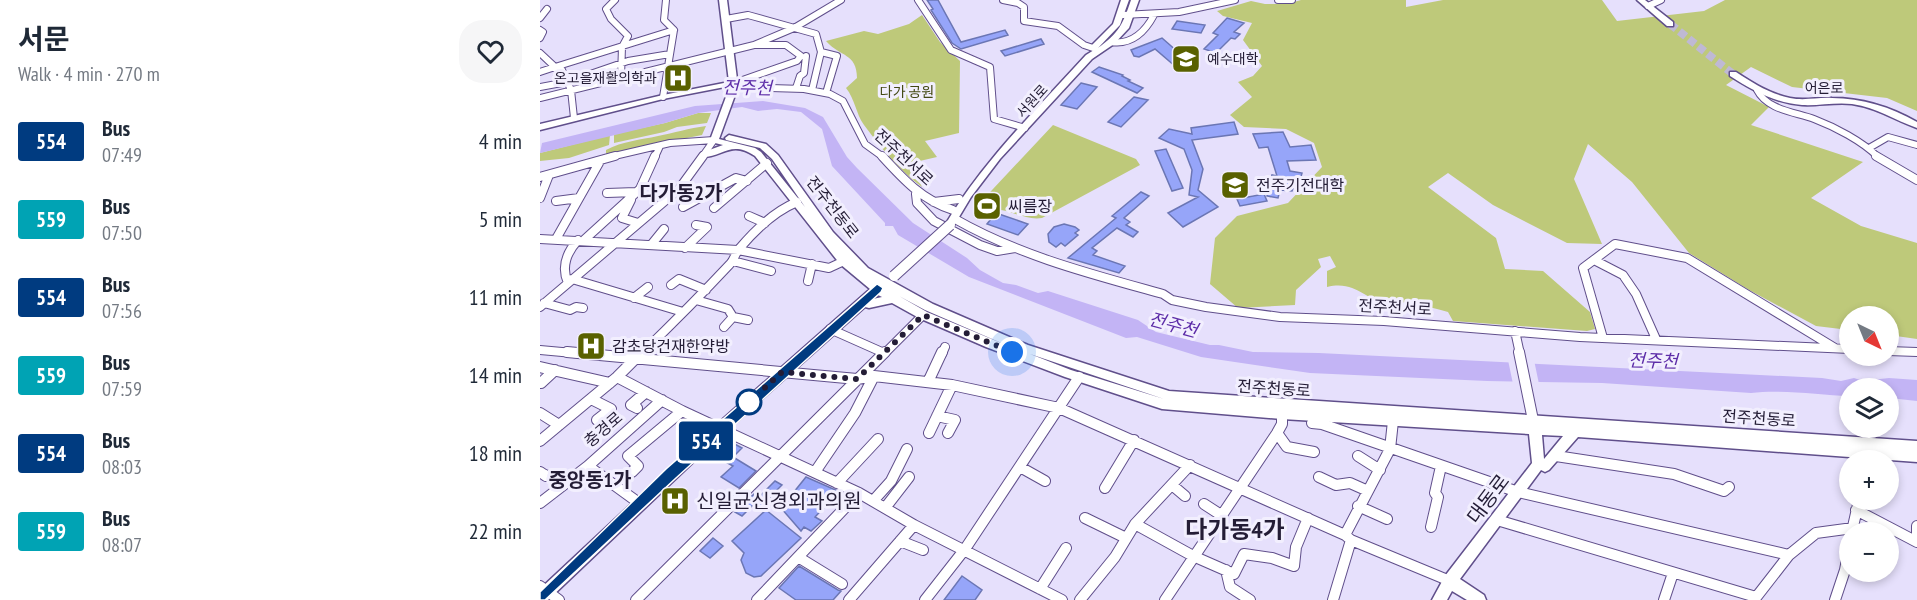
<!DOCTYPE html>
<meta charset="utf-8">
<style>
:root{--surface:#fff;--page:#f6f6f7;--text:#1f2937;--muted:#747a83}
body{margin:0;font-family:"PT Sans Narrow","Noto Sans KR",sans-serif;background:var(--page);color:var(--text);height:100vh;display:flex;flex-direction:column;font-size:22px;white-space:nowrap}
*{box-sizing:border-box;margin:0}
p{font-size:20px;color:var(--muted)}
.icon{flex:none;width:33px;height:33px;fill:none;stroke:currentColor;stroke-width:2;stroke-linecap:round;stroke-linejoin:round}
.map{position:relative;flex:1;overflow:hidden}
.details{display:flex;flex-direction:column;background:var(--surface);width:540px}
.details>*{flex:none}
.badge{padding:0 12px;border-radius:4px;font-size:21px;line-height:39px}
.needle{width:39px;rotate:137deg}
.tools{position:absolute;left:1299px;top:306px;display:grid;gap:12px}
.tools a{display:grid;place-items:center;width:60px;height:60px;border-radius:50%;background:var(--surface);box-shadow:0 3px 9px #0003;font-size:30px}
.you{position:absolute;width:30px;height:30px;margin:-15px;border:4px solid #fff;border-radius:50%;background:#1a73e8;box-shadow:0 0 0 9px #1a73e833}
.map>.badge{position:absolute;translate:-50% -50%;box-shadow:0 0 0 3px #fff}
.round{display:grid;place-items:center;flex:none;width:63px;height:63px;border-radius:24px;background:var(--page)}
.summary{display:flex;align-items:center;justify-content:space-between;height:102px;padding:0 18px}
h1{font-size:28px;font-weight:700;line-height:45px}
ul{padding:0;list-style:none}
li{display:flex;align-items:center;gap:18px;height:78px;padding:0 18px}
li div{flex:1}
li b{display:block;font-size:22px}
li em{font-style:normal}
li .badge{min-width:66px;font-weight:700;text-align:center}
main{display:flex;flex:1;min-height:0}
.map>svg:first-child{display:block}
.green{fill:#bec97a}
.water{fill:#c3b4f5}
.pier{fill:#e6e0fc}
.building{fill:#96a5f9;stroke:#6b76b4;stroke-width:1.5}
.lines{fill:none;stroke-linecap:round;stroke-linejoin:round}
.tertiary-tunnel{stroke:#bfb9d4;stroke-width:8;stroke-dasharray:8 4;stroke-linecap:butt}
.minor-far2-casing{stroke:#604f8b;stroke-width:8}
.minor-far1-casing{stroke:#604f8b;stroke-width:10}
.minor-casing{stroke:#604f8b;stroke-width:12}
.tertiary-casing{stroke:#604f8b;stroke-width:3}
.minor-far2{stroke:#fff;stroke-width:6}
.minor-far1{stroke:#fff;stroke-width:8}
.minor{stroke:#fff;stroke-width:10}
.tertiary{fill:#fff;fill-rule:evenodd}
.tertiary-bridge-casing{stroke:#604f8b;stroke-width:12;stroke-linecap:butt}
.tertiary-bridge{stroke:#fff;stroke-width:10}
.line{fill:#003b80;stroke:#fff;stroke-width:1.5}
.walk{stroke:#241d36;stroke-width:6;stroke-dasharray:0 10.8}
.stop-dot{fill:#fff;stroke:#003b80;stroke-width:3}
.labels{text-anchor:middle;stroke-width:6;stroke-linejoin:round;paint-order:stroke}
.far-poi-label{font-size:14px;fill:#241d36;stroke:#f2effe;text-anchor:start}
.far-street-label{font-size:14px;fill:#241d36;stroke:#f2effe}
.far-park-label{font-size:14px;fill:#434915;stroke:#f2effe}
.street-label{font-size:16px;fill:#241d36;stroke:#f2effe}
.poi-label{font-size:16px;fill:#241d36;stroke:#f2effe;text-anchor:start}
.water-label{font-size:18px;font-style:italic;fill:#5d2da8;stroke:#f2effe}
.quarter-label{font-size:20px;font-weight:bold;fill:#241d36;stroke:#f2effe}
.near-street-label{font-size:20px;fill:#241d36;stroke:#f2effe}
.near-poi-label{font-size:20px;fill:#241d36;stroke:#f2effe;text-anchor:start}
.near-quarter-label{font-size:24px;font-weight:bold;fill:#241d36;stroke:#f2effe}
</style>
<main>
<section class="details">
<div class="summary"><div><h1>서문</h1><p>Walk · 4 min · 270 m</p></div><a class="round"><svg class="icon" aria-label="heart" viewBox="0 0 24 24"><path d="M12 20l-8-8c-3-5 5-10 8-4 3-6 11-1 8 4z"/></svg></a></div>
<ul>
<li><span class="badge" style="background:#003b80;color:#fff">554</span><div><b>Bus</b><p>07:49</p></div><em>4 min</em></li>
<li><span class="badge" style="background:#00a3b4;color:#fff">559</span><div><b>Bus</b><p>07:50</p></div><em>5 min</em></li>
<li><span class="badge" style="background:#003b80;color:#fff">554</span><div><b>Bus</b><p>07:56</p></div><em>11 min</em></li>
<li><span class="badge" style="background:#00a3b4;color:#fff">559</span><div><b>Bus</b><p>07:59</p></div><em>14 min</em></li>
<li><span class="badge" style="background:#003b80;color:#fff">554</span><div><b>Bus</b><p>08:03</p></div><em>18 min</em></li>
<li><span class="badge" style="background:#00a3b4;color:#fff">559</span><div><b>Bus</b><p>08:07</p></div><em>22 min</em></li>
</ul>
</section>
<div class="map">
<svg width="1377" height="600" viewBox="0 0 1377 600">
<rect width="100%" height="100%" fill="#e6e0fc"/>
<path class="green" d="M761,0H866V7L903,0H1062L1077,21L1164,11L1185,0H1377V111L1347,98L1252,87L1211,67L1186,85L1229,107L1211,125L1323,162L1271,198L1321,226L1377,243V339L1349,335L1348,316H1310L1309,330L1276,326L1209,290L1149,253L1092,182L1048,144L1034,179L1062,244L1027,243L953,205L908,173L888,187L956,238L965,269L1003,271L1050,312L1055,329L1047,331L913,321L908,312C896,309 884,305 872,303C864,301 856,304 848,303C824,301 817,280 787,287V271L796,267L790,256L778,259L781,267L756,290L755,305L698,308L670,284L675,238L697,216L748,203L782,167L774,143L746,129L704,127L690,115L712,97L698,82L713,76L722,66L703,40L712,23L683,16L677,11L711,1L725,4H747Z
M382,15L400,42L420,61L419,133L385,141L397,157L371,163L382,187C359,170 341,148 324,125C316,114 315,99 306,88L317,78C317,53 300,57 286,41L324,31L338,34L369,24Z
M158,113H171L167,123L137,127L124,132L74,143V134L125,123Z
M513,125L596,159L600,165L502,218C485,221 468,208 455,210C448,211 446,216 438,211V205Z
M166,126L162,135L66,154V150C83,141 100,140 118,136C134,133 149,128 166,126Z
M70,135L69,145L29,158L0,161V153Z"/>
<path class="water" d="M223,101L265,108L283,117L307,157L317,168L373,223L427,258L440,270L463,283L476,285L498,293L508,291L598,320L616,332L670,345H679L713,352L779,353L1282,378L1301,381L1314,378L1323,381L1349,378L1377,380V401L1349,398L1348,388H1310L1309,396C1281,395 1241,389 1211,393L1062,383L947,381L770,373L661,357L597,337L586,338L429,277L358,235L353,226H345V223L292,166L282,129L261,112L237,109L218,111L202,107L158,113L125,123L0,153L2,143L155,106Z"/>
<path class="pier" d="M968,360H994L999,384H973Z"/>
<path class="building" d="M387,0H398L421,42L465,30L468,35L421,49L412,43L391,10L393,9Z
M687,18L704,23L694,32L700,34L695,39L691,38L676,53L664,49L678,35L673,33Z
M637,21L665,25L661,33L632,29Z
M622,38L647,60L646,64L636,67L615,49L599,57L594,56L591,50Z
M501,39L504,44L465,56L461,51Z
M559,67L583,75L582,76L590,80L588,81L603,88L597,93L552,72Z
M541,83L557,87L537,109L521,105Z
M594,97L608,100L581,127L568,122Z
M694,122L698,134L652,140L663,169L658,190L678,207L643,227L628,213L658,197L649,195L652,170L644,149L619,138L629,129L652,134L651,128Z
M743,132L750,147L771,145L776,160L747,161L750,171L762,173L760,180H756L752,191L740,190L738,198L727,196L732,175L737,176L728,147L719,148L713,134Z
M626,149L643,188L632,191L615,151Z
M601,192L609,196L584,218L590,222L586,225L598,232L593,237L577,228L552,248L557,251L553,255L585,266L579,273L528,258L576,218L572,216Z
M724,194L727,201L700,206L697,199Z
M456,213L488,224L478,235L447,224Z
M524,224L535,227L539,230L535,233L538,235L525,246L521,243L516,247L509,242L508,234L514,227Z
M191,442L202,448L193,457L216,471L199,488L181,477L193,466L177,457Z
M266,477L307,495L297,506L290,501L275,517L282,521L271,531L264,527L261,531L241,508Z
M235,481L242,485L220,507L214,504L202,516L195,512L214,494L218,498Z
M226,510L261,538L221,576L214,577L206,573L201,560L204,553L192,541Z
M173,538L183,546L170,558L160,551Z
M259,566L298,590L301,591L293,600H256L239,588Z
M422,576L442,590L435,600H404Z"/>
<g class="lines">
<path class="tertiary-tunnel" d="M1130,24L1193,74"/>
<g class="minor-far2-casing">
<path id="minor-far2" d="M75,0L66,9L71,19L88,36L82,47L81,77
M126,0L124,20L134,30
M378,0L411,50L450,67L454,119L485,128
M463,0L478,3L484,7V21L518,26L544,45L553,48
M738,0H752
M1108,6L1121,0
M583,15L639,12L695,0
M0,18L7,9
M186,19L208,15L276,34L281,52L297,56L286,93
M0,30L3,32L0,38
M571,42C591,45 605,32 614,15
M0,53L15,67L134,30L123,97
M0,72L15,67L22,70L31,90L34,118
M194,83L257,61L261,56L246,45H214
M0,87L27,82L88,61L130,54
M194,87L264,89L290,94L303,101L325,144L343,157
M256,88L260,76L264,73L266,56
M272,90L281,52
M1217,90C1227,110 1255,112 1274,119C1295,127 1322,141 1338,157
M0,98L214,45L254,28L301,0
M1329,148L1348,137L1377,145
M70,157L130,143L174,140
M115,157L120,146
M162,157L174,140"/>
</g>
<g class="minor-far1-casing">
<path id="minor-far1" d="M342,156C363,179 382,200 413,210
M1336,156L1377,180
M0,177L75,156
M67,193L96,192
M376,194L377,203L394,221L440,245L457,251L475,248
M0,198L9,175
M91,200L82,218L98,223
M16,201L39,198
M394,202L419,199
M143,207L196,178L207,181
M174,208L227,163
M209,216L225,223
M415,219C480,256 551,274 623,294L632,300L666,307L740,317L844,321L1040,337L1310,349
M0,239L198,250L289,268L304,261
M16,239L59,163
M44,240L100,189L115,156
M111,245L124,229
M145,248L167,227L156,225
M1054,260L1083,275L1096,294L1116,339
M193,261L231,271
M32,279L143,312
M268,281L272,264
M28,283C21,267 27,252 38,240
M131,285L139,279L166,290
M94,298L108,287
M156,300L188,309L193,317L208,320
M4,303L30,310L36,307L43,308
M0,307L139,189L163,156
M184,327L193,317
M290,329L344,353
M975,331L980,354
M1063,338L1043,268L1075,244L1147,258L1295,348
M0,350L44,354
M1348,351L1377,352
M101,354C131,325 161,295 190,264C194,260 195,254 199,249C215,230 235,211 257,202
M344,354L383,315
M402,354L405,347"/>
</g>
<g class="minor-casing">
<path id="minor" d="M27,352L317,379L334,376L412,385L519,408L805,535L811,540L910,581
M979,352L994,425
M0,367L70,383
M77,377L142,411L319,493L374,525L522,600
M388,382L402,352
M1,383L15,370
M51,399L71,409L57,420
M97,408L91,405L106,392
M0,413L19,425
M397,416L415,420L408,433
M772,423L782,424L978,492L1249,555
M389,433L412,385
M737,433L747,447L774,452
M0,441L77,377L102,352
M818,456L840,470
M1016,456L1134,474L1184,491L1189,487
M480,467L505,481
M0,472L6,476L13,475L23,485
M92,472L98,466L88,456L142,411
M275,472L315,413L334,376
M779,477L796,485L810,483L828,491
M297,483L338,439
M632,485L645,496
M565,488L594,440
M333,501L351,481L367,449
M0,503L48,466
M99,503L48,466L122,400
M664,504L681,515
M818,506L847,519
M345,508L369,477
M1316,510L1377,542
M545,518L586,538
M957,520L1216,597
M595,524L653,556L694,574L704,554L732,558L754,566L756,547L768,518
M1377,526V535
M891,527L898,497L895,493L901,466
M1312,531L1319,500
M805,535L850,449L853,421
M360,541L383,550
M258,557L302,584
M686,570L690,587L710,600
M0,586L19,600
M500,589L526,548
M96,600L345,352
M217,600L319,493
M309,600L374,525
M385,600L425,549L539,377
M540,600L575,557L595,524L650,465
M625,600L737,433L742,424V414
M793,600L811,540
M1124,600L1133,573
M1214,600L1249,555L1276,533L1313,528
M1295,600L1305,570L1310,544"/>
</g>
<g class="tertiary-casing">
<path id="tertiary" d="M179,0H187L198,87L179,139L215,148L221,152L265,207L232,159L220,148L186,140L185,138L189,135L226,144L238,155L293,232L328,268L393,304L488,345L629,391L1377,441V462L1038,437L1009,470L1005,472L1001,470L920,579L944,595L946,600H927L912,591L907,600H892L905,576L992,463L989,434L742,419L622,409L525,377L446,347L379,318L352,303L329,308L325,307L184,433L8,600H0V589L176,425L330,289L300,264L215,156C190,139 183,158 161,157V153L183,145L171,142L170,140L190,86L123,99L0,130V124L123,95L189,82ZM338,295L342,297L333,299ZM359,296L385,310L473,348L387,312ZM490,354L624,399L531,370ZM1002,435L1023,436L1004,459Z
M581,0H589L580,25L558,48C579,33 583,24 591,0H599L589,28L574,44L552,59L460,159L431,197L413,227H407L405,225C443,161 496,110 546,55L554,50L549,48L573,24Z
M1097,0H1105L1133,22V26H1127Z
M1190,72H1196C1213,83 1230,94 1250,98C1265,101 1278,97 1292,98C1322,98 1351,107 1377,122V128C1354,120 1338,108 1312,104C1295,102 1279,106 1262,105C1235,103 1212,90 1190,76Z"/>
</g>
<use href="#minor-far2" class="minor-far2"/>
<use href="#minor-far1" class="minor-far1"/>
<use href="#minor" class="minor"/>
<use href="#tertiary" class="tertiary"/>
<g class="tertiary-bridge-casing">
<path id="tertiary-bridge" d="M354,276L410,225"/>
</g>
<use href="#tertiary-bridge" class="tertiary-bridge"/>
</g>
<path class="line" d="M337,284L343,288L341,292L136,478L5,600H0V592L126,469Z"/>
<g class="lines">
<path class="walk" d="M209,402L242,372L317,379L383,315L472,352"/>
</g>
<defs>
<g id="university-square" transform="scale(1.5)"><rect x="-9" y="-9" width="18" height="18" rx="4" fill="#596100" stroke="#f2effe"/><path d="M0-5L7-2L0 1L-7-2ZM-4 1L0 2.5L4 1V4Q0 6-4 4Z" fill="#fff"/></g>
<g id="hospital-square" transform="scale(1.5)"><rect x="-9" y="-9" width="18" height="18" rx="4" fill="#596100" stroke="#f2effe"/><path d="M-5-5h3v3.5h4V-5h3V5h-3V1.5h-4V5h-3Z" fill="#fff"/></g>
<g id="stadium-square" transform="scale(1.5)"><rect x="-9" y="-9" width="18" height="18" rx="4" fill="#596100" stroke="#f2effe"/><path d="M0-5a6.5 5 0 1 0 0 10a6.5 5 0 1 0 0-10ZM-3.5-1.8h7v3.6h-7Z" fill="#fff"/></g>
</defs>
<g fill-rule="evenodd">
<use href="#university-square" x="646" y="59"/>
<use href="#hospital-square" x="138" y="78"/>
<use href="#university-square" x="695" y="185"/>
<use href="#stadium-square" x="447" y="206"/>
<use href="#hospital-square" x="51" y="346"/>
<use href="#hospital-square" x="135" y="501"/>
</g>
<circle class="stop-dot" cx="209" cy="402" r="12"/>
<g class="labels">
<g class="far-poi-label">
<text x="667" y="64">예수대학</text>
<text x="117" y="83" text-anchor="end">온고을재활의학과</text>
</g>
<g class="far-street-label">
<text x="1284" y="93">어은로</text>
<text transform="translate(492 101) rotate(-48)" y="5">서원로</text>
</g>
<g class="far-park-label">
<text x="367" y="97">다가 공원</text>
</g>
<g class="street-label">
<text transform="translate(364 157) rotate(43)" y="6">전주천서로</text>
<text transform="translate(293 207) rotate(52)" y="6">전주천동로</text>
<text transform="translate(855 307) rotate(3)" y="6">전주천서로</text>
<text transform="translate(734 388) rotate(4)" y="6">전주천동로</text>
<text transform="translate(1219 418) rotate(4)" y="6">전주천동로</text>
<text transform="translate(63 429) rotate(-41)" y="6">충경로</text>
</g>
<g class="poi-label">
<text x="716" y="191">전주기전대학</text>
<text x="468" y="212">씨름장</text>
<text x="72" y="352">감초당건재한약방</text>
</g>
<g class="water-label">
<text transform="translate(207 88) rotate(1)" y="6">전주천</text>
<text transform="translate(633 325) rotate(15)" y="6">전주천</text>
<text transform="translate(1113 361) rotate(2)" y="6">전주천</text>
</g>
<g class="quarter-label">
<text x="141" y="200">다가동2가</text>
<text x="50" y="487">중앙동1가</text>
</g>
<g class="near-street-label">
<text transform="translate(948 499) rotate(-53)" y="7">대동로</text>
</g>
<g class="near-poi-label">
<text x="156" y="508">신일균신경외과의원</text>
</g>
<g class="near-quarter-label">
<text x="695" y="538">다가동4가</text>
</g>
</g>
</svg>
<div class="tools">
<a><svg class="needle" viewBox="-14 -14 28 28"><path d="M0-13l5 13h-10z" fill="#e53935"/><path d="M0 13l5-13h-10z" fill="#747a83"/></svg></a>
<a><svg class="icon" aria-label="layers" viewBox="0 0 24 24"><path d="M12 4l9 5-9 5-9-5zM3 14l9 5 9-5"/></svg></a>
<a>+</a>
<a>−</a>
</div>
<div class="you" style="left:472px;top:352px"></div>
<b class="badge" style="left:166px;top:441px;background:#003b80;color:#fff">554</b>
</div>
</main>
